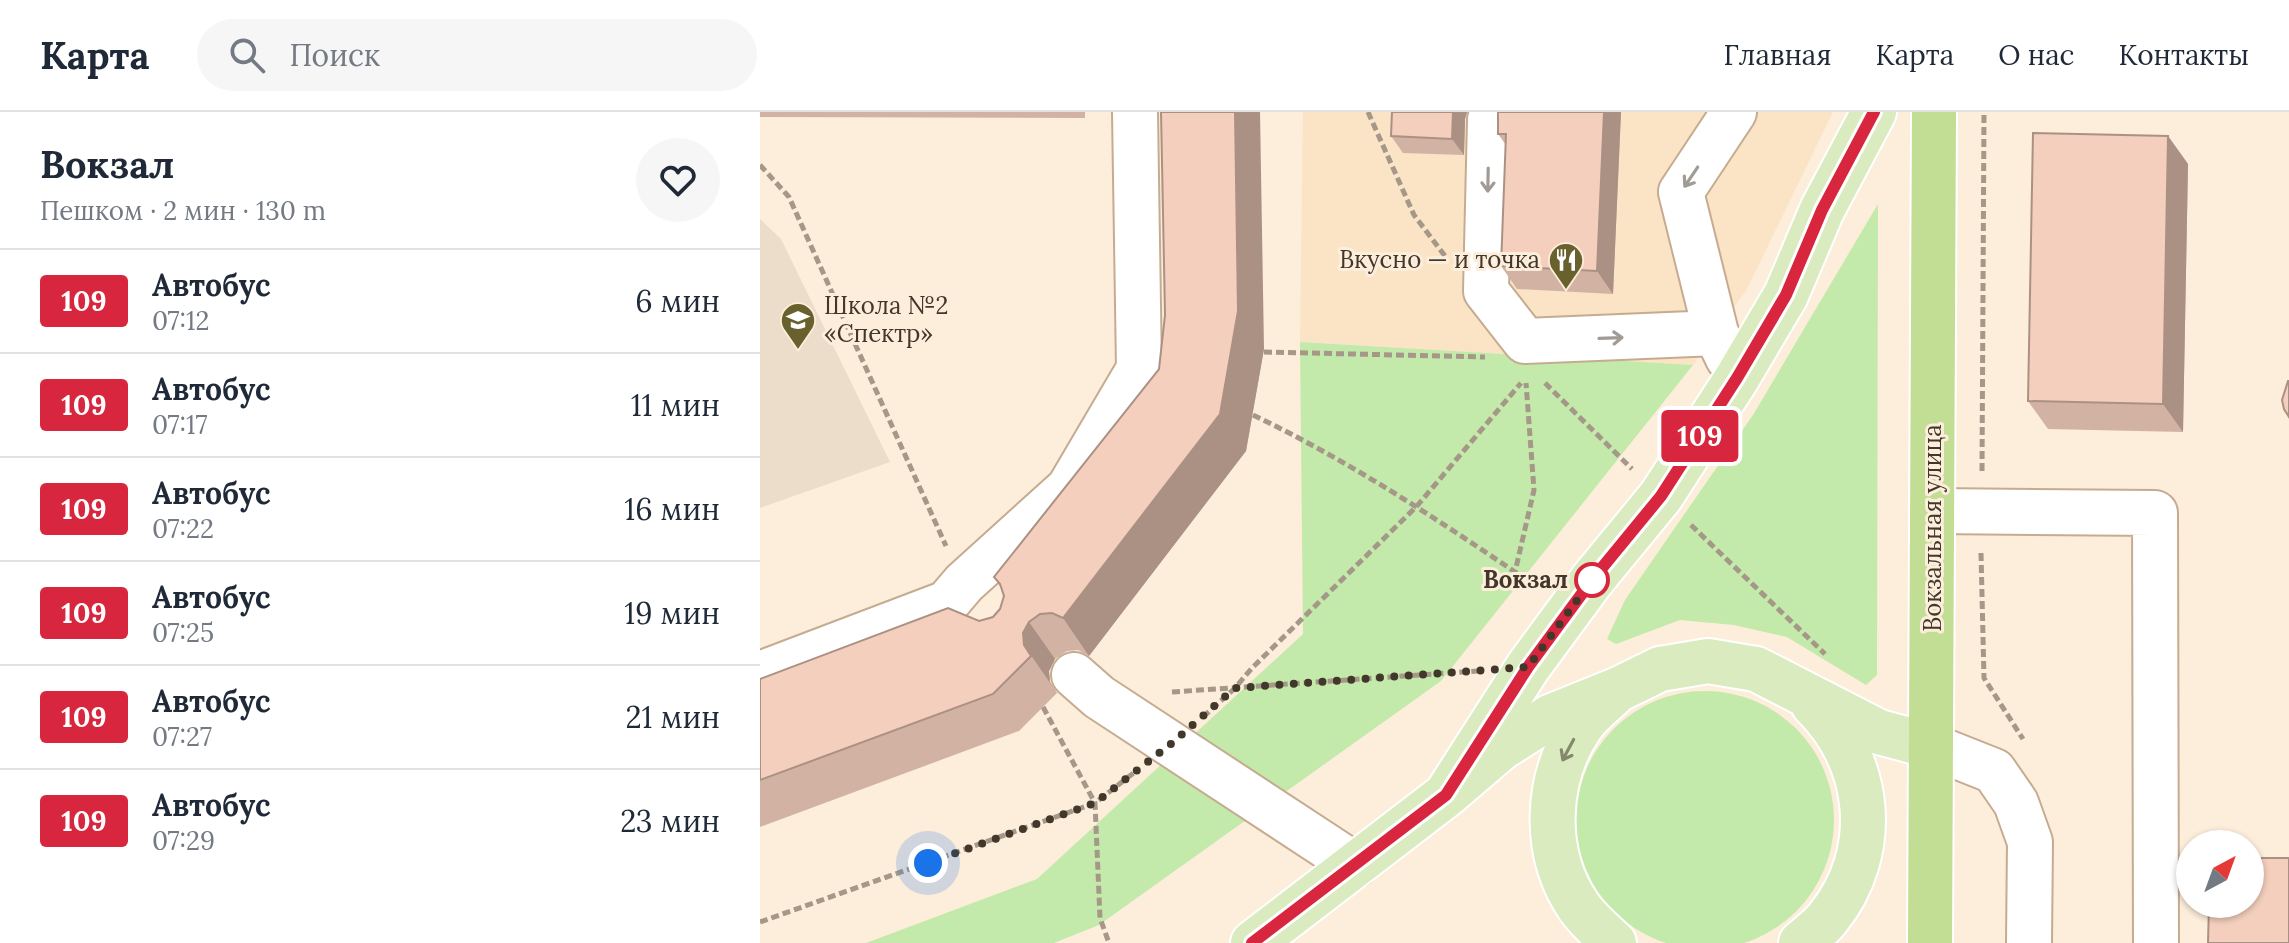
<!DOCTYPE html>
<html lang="ru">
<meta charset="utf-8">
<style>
:root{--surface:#fff;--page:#f6f6f7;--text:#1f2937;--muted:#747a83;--line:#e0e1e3}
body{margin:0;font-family:Lora,serif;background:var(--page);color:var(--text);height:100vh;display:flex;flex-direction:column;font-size:30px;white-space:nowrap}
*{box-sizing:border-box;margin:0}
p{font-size:26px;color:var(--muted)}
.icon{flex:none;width:44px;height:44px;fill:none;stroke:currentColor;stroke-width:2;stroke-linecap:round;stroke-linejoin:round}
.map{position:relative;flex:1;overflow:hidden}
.side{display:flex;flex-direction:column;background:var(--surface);width:760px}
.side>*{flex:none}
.badge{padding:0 16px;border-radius:6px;font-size:28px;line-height:52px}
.needle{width:52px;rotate:41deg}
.tools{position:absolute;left:1416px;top:718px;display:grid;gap:16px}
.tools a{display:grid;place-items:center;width:88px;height:88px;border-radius:50%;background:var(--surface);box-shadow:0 2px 6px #0004;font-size:40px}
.you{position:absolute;width:40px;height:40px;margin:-20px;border:6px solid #fff;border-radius:50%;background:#1a73e8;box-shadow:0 0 0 12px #1a73e833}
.map>.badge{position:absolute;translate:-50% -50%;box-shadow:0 0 0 4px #fff}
.round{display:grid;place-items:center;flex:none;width:84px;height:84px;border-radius:42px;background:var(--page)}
.head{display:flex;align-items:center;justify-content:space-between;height:136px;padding:0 40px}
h1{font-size:38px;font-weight:700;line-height:60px}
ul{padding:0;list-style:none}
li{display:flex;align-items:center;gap:24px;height:104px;padding:0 40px;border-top:2px solid var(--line)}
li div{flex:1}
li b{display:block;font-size:30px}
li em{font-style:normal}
li .badge{min-width:88px;font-weight:700;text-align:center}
header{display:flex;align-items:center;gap:48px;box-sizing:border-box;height:112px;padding:0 40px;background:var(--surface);border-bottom:2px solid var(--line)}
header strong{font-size:38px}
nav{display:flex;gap:44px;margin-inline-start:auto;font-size:28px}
.search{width:560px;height:72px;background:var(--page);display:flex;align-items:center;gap:20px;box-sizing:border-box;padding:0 28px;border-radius:44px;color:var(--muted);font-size:30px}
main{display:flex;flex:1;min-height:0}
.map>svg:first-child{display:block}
.built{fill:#fbe3c6}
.education{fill:#ebddca}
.green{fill:#c3eaaa}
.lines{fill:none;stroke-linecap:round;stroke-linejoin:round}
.minor-casing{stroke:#c5ac90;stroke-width:48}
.major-casing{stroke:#fff;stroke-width:48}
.highway-casing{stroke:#fff;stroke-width:48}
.path{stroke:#a59888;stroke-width:5;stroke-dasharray:8 4;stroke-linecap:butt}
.minor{stroke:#fff;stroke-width:44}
.major{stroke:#daebbf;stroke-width:44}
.highway{stroke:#c2dd94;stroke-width:44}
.wall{fill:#d2b2a3}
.shaded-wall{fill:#ab9184}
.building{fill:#f4cfbd;stroke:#ab9184;stroke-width:2}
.oneway{stroke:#a09b95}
.oneway2{stroke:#86886e}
.line-casing{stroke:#fff;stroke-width:18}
.line{stroke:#d7263d;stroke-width:12}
.walk{stroke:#41372b;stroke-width:8;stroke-dasharray:0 14.4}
.stop-dot{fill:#fff;stroke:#d7263d;stroke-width:4}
.labels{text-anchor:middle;stroke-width:6;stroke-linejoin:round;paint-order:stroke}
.poi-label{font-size:24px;fill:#41372b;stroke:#fdeddb;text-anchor:end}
.street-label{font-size:24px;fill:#41372b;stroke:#fdeddb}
.stop-label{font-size:24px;font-weight:bold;fill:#41372b;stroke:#fdeddb;text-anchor:end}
</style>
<header>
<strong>Карта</strong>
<div class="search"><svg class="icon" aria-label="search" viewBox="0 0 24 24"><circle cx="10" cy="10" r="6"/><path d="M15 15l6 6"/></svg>Поиск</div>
<nav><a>Главная</a><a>Карта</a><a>О нас</a><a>Контакты</a></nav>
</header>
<main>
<section class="side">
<div class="head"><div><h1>Вокзал</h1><p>Пешком · 2 мин · 130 m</p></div><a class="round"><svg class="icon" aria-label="heart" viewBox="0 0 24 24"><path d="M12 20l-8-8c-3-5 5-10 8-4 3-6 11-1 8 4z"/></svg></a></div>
<ul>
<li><span class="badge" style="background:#d7263d;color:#fff">109</span><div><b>Автобус</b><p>07:12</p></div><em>6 мин</em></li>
<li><span class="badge" style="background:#d7263d;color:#fff">109</span><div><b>Автобус</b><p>07:17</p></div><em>11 мин</em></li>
<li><span class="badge" style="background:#d7263d;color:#fff">109</span><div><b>Автобус</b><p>07:22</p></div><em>16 мин</em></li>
<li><span class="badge" style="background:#d7263d;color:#fff">109</span><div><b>Автобус</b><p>07:25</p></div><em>19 мин</em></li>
<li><span class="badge" style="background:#d7263d;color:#fff">109</span><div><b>Автобус</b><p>07:27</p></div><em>21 мин</em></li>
<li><span class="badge" style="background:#d7263d;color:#fff">109</span><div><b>Автобус</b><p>07:29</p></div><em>23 мин</em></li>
</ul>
</section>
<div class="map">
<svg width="1529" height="831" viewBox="0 0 1529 831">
<rect width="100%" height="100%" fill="#fdeddb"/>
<path class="built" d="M543,0H1073L987,177L933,253L540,230Z"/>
<path class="education" d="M0,107L21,127L130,350L0,396Z"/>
<path class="green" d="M1118,92L1117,563L1106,573L1027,525L974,513L920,508L856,532L847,527L865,488L993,303Z
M540,230L933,253L681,569L339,813L294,831H106L277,767L543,522Z
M816 708a129 129 0 1 1 258 0a129 129 0 1 1-258 0Z"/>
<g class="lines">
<g class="minor-casing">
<path id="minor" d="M745,0L730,8L726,179L765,229L956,221
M968,246L956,221L921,80L974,0
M1173,399L1395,401L1396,831
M0,562L187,491L204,471L309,376L379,257L375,0
M314,563L339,585L595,753
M1171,634L1234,659L1256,691L1270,730L1269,831"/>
</g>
<g class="major-casing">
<path id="major" d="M852,583C842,592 829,602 821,614C785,667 782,741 819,795C828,808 842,820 854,831
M686,683L768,555L832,468L901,384L977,266L1026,183L1062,98L1114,0
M493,831L686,683L741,636L790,605L857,578L900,557L948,549L996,557L1119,620L1171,634
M1041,831C1050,823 1061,815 1068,806C1121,740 1112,650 1053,592"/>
</g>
<g class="highway-casing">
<path id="highway" d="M1170,831L1174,0"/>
</g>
<path class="path" d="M608,0L654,103L685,144
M0,53L29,85L186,434
M504,240L725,245
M785,271L872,357
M493,303C585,347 671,403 755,460L774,378L766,271
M1222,359L1224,0
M931,413L1065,542
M1221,441L1224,566L1263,627
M412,580L717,559
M283,595L335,691L340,806L349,831
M443,605L475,576L492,556L657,394L761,271
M0,810L335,691L376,659"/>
<use href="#minor" class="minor"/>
<use href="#major" class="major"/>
<use href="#highway" class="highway"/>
</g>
<path class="wall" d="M0,0H325V6L0,5Z
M632,0H707L705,7L704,43L643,41L631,24Z
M738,0H861L853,182L757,177L741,154L746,33L738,22Z
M1408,24L1428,52L1423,320L1288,317L1268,289Z
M504,237L486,339L329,544L318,538L307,539L295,547L289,559L290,570L297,581L259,619L0,715V567L233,505L240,497L244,484L241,476L234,465Z"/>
<path class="shaded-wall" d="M475,0H500L504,237L486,339L329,544L303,506L460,302Z
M693,0H707L705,7L704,43L692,27Z
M844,0H861L853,182L837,159Z
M1408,24L1428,52L1423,320L1403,292Z
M269,510L295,547L289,559L290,570L297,581L264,533L263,521Z"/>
<path class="building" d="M401,0H475L478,199L460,302L303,506L292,501L280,502L269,510L263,521L264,533L271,544L233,582L0,668V567L188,496L219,509L233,505L240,497L244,484L240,472L234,465L399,257L405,203Z
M632,0H693L692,27L631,24Z
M738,0H844L837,159L741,154L746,22H738Z
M1273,21L1408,24L1403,292L1268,289Z
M1528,269H1529V305L1524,297L1522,288Z
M1490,746H1529V831H1448L1449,792H1490Z"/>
<defs><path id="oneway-shaft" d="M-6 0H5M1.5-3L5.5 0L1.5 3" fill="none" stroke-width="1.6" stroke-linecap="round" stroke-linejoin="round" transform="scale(2)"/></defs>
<g class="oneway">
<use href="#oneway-shaft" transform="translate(931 65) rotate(124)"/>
<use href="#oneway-shaft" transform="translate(728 68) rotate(91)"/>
<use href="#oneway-shaft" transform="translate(851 226) rotate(-2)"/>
</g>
<use class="oneway2" href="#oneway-shaft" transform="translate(808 638) rotate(118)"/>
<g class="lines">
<g class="line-casing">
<path id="line" d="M492,831L686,683L768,555L832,468L901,384L977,266L1026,183L1062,98L1114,0"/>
</g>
<use href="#line" class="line"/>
<path class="walk" d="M168,751L335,691L412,631L475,576L768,555L832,468"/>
</g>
<defs>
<g id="restaurant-pin" transform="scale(1.8)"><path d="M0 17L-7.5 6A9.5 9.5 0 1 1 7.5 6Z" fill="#69612d" stroke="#fdeddb"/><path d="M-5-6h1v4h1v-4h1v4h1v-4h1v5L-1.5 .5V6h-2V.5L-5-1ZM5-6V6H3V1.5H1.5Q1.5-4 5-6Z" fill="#fff"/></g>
<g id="school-pin" transform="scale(1.8)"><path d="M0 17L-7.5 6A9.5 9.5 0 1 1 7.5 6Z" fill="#69612d" stroke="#fdeddb"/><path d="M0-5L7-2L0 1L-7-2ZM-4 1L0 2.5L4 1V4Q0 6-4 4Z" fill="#fff"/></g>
</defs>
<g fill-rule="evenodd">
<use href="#restaurant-pin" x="806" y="148"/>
<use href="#school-pin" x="38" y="208"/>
</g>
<circle class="stop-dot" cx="832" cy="468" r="16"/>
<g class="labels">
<g class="poi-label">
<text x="780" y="156">Вкусно — и точка</text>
<text x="64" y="202" text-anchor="start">Школа №2<tspan x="64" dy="28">«Спектр»</tspan></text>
</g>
<g class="street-label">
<text transform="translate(1173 416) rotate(-90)" y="8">Вокзальная улица</text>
</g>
<g class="stop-label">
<text x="808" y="476">Вокзал</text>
</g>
</g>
</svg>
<div class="tools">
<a><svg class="needle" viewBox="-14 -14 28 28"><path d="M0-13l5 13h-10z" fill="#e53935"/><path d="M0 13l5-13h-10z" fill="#747a83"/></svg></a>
</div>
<div class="you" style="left:168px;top:751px"></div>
<b class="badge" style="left:940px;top:324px;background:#d7263d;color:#fff">109</b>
</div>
</main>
